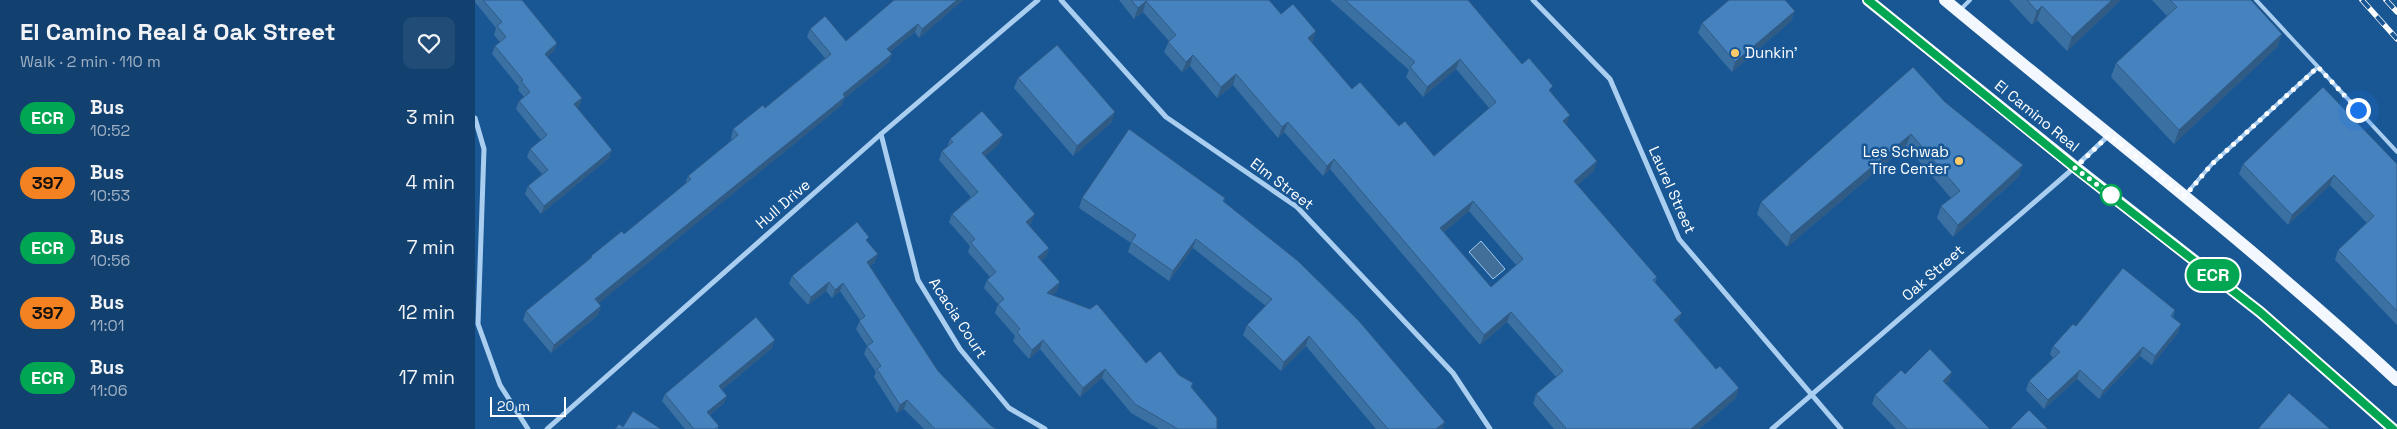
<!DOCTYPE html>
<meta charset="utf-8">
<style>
:root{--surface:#13416f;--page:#204c77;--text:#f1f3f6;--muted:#9dafc3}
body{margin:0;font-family:"Space Grotesk",sans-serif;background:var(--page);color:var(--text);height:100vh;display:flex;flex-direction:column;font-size:19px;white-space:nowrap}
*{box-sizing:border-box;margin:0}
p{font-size:16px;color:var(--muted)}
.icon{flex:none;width:28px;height:28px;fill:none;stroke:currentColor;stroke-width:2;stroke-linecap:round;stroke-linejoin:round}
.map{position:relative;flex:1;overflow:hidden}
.panel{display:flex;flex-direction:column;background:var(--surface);width:475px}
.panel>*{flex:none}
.badge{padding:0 10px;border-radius:16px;font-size:18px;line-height:32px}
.scale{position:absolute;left:15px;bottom:12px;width:76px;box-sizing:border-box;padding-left:5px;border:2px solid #fff;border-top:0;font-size:14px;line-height:18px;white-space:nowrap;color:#fff;-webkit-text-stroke:4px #195794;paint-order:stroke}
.you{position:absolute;width:25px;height:25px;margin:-12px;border:4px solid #fff;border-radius:50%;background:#1a73e8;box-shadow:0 0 0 8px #1a73e833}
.map>.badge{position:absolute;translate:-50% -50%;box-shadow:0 0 0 2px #fff}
.round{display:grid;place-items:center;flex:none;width:52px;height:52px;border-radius:10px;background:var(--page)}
.overview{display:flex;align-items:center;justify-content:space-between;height:85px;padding:0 20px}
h1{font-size:24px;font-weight:800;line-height:38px}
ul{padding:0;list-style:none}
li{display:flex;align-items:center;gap:15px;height:65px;padding:0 20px}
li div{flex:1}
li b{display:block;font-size:19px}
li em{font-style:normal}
li .badge{min-width:55px;font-weight:700;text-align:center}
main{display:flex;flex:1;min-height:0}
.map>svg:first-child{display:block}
.water{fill:#426e9a;stroke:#9dcaf2}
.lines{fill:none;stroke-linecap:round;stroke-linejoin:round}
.service{stroke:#aacef0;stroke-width:4}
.minor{stroke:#aacef0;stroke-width:5}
.primary{stroke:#f3f8ff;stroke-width:12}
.rail-casing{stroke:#fff;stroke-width:5.5}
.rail{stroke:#195794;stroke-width:4;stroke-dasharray:11;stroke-linecap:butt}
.wall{fill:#3b70a3;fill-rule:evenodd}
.shaded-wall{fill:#305b85}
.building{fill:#4582be;stroke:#305b85;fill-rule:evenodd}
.line-casing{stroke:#fff;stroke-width:11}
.line{stroke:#00a651;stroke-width:8}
.walk{stroke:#fff;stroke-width:5;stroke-dasharray:0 9}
.poi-dot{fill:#ffca69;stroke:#195794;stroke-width:2}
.stop-dot{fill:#fff;stroke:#00a651;stroke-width:2.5}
.labels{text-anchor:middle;stroke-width:5;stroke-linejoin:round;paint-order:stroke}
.poi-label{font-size:15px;fill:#fff;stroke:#195794;text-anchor:start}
.street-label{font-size:15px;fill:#fff;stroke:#195794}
</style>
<main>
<section class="panel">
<div class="overview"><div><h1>El Camino Real &amp; Oak Street</h1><p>Walk · 2 min · 110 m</p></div><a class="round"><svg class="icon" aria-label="heart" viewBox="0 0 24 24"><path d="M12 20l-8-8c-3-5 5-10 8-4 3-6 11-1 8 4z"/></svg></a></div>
<ul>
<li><span class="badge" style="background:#00a651;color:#fff">ECR</span><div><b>Bus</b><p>10:52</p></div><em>3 min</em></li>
<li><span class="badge" style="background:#f58220;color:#111">397</span><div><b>Bus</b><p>10:53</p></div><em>4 min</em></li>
<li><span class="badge" style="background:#00a651;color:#fff">ECR</span><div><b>Bus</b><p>10:56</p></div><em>7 min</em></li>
<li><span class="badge" style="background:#f58220;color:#111">397</span><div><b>Bus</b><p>11:01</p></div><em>12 min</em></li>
<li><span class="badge" style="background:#00a651;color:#fff">ECR</span><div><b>Bus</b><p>11:06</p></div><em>17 min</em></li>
</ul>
</section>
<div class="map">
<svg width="1922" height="429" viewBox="0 0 1922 429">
<rect width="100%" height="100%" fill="#195794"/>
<path class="water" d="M1006,241L1030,269L1018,279L994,252Z"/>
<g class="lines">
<path class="service" d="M1781,0L1922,152
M1485,10L1495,0
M1711,194L1737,164L1843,67"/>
<path class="minor" d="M586,0L691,117L822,207L978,373L1015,429
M1058,0L1135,79L1204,239L1366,429
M0,118L9,149L3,324L25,385L53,429
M406,134L443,280L485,349L534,408L570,429
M72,429L406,134L563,0
M1297,429L1600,167L1634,135"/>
<path class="primary" d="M1393,0L1600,167L1785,312L1918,429
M1470,0C1621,126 1778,246 1922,380"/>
<g class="rail-casing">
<path id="rail" d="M1887,0L1922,39
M1911,0L1922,12"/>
</g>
<use href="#rail" class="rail"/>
</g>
<path class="wall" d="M0,0H47L82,43L79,51L72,57L107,98L104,107L102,108L137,150L134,158L66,214L50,194L53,186L67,174L52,157L55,149L66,140L41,109L44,101L49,97L43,90L44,87L17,54L20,46L25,42L19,35L21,28L0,2Z
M419,0H488L444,38L440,32L415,52L417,54L414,62L369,99L367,105L123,303L126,306L123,315L76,353L48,320L51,311L115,259L116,256L149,234L210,184L213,176L257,140L256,138L258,129L290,108L350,58L332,37L335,29L371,41Z
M644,0H794L806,14L838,41L836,42L877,89L924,126L959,156L1014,108L981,69L948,97L931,77L934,70L855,0H993L1047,64L1076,92L1091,124L1119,171L1102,185L1182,277L1180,283L1203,324L1241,369L1264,388L1260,399L1224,429H1079L1058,404L1061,394L1081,377L1032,322L1005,345L855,169L848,176L809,132L803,138L758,85L742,98L715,66L707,72L689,52L694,41L668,12L659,19ZM994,211L1041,265L1016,287L969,232Z
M1534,0H1646L1592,51L1562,20L1557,25Z
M1677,0H1776L1807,34L1802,47L1699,144L1636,77L1641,63L1692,16Z
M1320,11L1316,21L1257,72L1223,33L1227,23Z
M543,78L637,122L598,156L539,88Z
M1470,102L1548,165L1543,177L1478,237L1462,218L1466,206L1476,198L1431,146L1312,247L1282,214L1286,202Z
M475,139L524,144L510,156L556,223L554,225L574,248L571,257L566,261L582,291L577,295L671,363L704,375L717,387L742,429H684L656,413L627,378L605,397L565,349L554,359L538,341L540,336L520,313L523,304L509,288L512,280L515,277L493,252L495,246L474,222L477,214L496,197L464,160L467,151L472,147Z
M1768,164H1922V325L1860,260L1863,250L1892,223L1855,185L1813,225L1764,174Z
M607,198H750L749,202L970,422L967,429H901L831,346L806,371L768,335L772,325L791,306L718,248L694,281L653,252L656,243L604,208Z
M393,242L400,262L395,266L463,371L515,425L521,429H449L429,409L422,413L399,377L401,372L389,354L392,346L381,329L385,320L365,291L357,298L351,291L333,305L314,284L317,276Z
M1700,310L1698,317L1706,324L1703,333L1677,365L1665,356L1624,399L1602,379L1569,409L1551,390L1554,381L1578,358L1575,354L1578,346L1601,326Z
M297,348L247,390L252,396L249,403L235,415L244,426L243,429H210L187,401L190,394Z
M1430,374L1474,381L1471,383L1515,429H1421L1397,404L1400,395Z"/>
<path class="shaded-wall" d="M482,0H488L444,38L447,29Z
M1637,0H1646L1592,51L1597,37Z
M671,1L668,12L659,19L663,8Z
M1567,6L1562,20L1557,25L1562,11Z
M1320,11L1316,21L1257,72L1260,62Z
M443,24L440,32L409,57L412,49Z
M841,31L838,41L829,49L833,38Z
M1807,34L1802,47L1699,144L1704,130Z
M82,43L79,51L67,62L70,54Z
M417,54L414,62L369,99L367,105L118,308L120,299Z
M718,55L715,66L707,72L711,62Z
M985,59L981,69L948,97L952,87Z
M761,74L758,85L742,98L746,87Z
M107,98L104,107L96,112L99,104Z
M640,112L637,122L598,156L602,146Z
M1095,115L1091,125L1088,121Z
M813,122L809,132L803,138L807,127Z
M1436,134L1431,146L1312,247L1316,235Z
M528,135L524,144L504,162L507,153Z
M137,150L134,158L66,214L69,206Z
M859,159L855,169L848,176L852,166Z
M1122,161L1119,171L1095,191L1099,181Z
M1548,165L1543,177L1478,237L1483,225Z
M1859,175L1855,185L1813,225L1817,215Z
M998,201L994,211L962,238L965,228Z
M560,214L556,223L548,231L551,222Z
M721,239L718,248L694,281L698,271Z
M574,248L571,257L560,266L563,257Z
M403,254L400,262L389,271L392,262Z
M354,282L351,291L333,305L336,297Z
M585,282L582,291L569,302L572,293Z
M368,283L365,291L357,298L360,290Z
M126,306L123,315L76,353L79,345Z
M1036,312L1032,322L1005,345L1009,335Z
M1207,313L1203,324L1199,320Z
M1706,324L1703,333L1677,365L1680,356Z
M834,336L831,346L806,371L809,362Z
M300,340L297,348L242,394L244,386Z
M568,340L565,349L554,359L557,350Z
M1668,347L1665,356L1624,399L1628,391Z
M630,369L627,378L605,397L608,388Z
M1605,370L1602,379L1569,409L1573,400Z
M1477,372L1474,381L1465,389L1468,381Z
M1264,388L1260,399L1224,429H1216Z
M252,396L249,403L230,419L232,412Z
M432,400L429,409L422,413L425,405Z
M970,422L967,429H961Z"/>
<path class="building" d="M8,0H47L82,43L70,54L107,98L99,104L137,150L69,206L53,186L73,170L55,149L72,135L44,101L55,92L46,81L48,80L20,46L31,37L22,26L27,22Z
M419,0H482L447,29L443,24L412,49L417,54L368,94L370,97L120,299L126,306L79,345L51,311L117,257L116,256L147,231L149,234L216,179L213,176L263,135L258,129L288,105L290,108L356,54L335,29L350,16L371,41Z
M656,0H794L806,14L818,4L841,31L833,38L877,89L885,82L924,126L930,121L959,156L1021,102L985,59L952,87L935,67L940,62L870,0H993L1047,64L1054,58L1078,86L1074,90L1095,115L1088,121L1122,161L1099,181L1182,277L1178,280L1207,313L1199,320L1241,369L1245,366L1264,388L1216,429H1090L1091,428L1061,394L1088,371L1036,312L1009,335L859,159L852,166L813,122L807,127L761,74L746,87L718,55L711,62L693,42L701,35L671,1L663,8ZM998,201L1048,259L1016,287L965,228Z
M1254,0H1310L1320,11L1260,62L1227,23Z
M1552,0H1637L1597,37L1567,6L1562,11Z
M1695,0H1776L1807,34L1704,130L1641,63L1702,7Z
M582,45L640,112L602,146L543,78Z
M1438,67L1470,102L1548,165L1483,225L1466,206L1485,191L1436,134L1316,235L1286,202Z
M1848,87L1922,164V311L1863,250L1899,216L1859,175L1817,215L1768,164Z
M507,111L528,135L507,153L560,214L551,222L574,248L563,257L585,282L572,293L615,309L622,304L671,363L685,351L704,375L718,383L716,387L742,418V429H703L660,404L630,369L608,388L568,340L557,350L542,332L545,329L523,304L529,299L512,280L521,272L496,243L500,239L477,214L503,192L467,151L478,142L475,139Z
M654,129L750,198L748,201L823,261L884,321L970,422L961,429H913L834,336L809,362L772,325L797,299L721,239L698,271L656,242L661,235L607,198Z
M382,222L394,237L391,240L403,254L392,262L463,371L515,425L521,429H460L432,400L425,405L402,369L406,366L392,346L398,342L384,321L390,316L368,283L360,290L354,282L336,297L317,276Z
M1648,268L1700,310L1696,316L1706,324L1680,356L1668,347L1628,391L1605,370L1573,400L1554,381L1585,352L1578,346L1598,324L1601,326Z
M281,317L300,340L244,386L252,396L232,412L244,426L240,429H219L190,394Z
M1455,349L1477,372L1468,381L1515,429H1432L1400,395L1426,370L1430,374Z
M1814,393L1855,429H1783Z
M1554,410L1573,429H1535Z
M158,411L186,429H140L144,424L148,427Z"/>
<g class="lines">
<g class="line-casing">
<path id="line" d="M1393,0L1600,168L1785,312L1918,429"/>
</g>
<use href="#line" class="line"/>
<path class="walk" d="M1636,195L1600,168L1634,135L1710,196L1737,164L1843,67L1883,110"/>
</g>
<g class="poi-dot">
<circle cx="1260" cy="53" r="5"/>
<circle cx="1484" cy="161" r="5"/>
</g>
<circle class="stop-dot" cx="1636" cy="195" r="10"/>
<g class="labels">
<g class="poi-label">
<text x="1270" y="58">Dunkin'</text>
<text x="1474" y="157" text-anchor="end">Les Schwab<tspan x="1474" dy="17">Tire Center</tspan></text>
</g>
<g class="street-label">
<text transform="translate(1562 116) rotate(39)" y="5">El Camino Real</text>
<text transform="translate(807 184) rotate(37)" y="5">Elm Street</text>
<text transform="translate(1197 190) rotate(66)" y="5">Laurel Street</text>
<text transform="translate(308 204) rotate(-41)" y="5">Hull Drive</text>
<text transform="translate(1458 273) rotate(-41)" y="5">Oak Street</text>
<text transform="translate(483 318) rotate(57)" y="5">Acacia Court</text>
</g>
</g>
</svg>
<div class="scale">20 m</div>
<div class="you" style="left:1883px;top:110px"></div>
<b class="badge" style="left:1738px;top:275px;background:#00a651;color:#fff">ECR</b>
</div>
</main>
